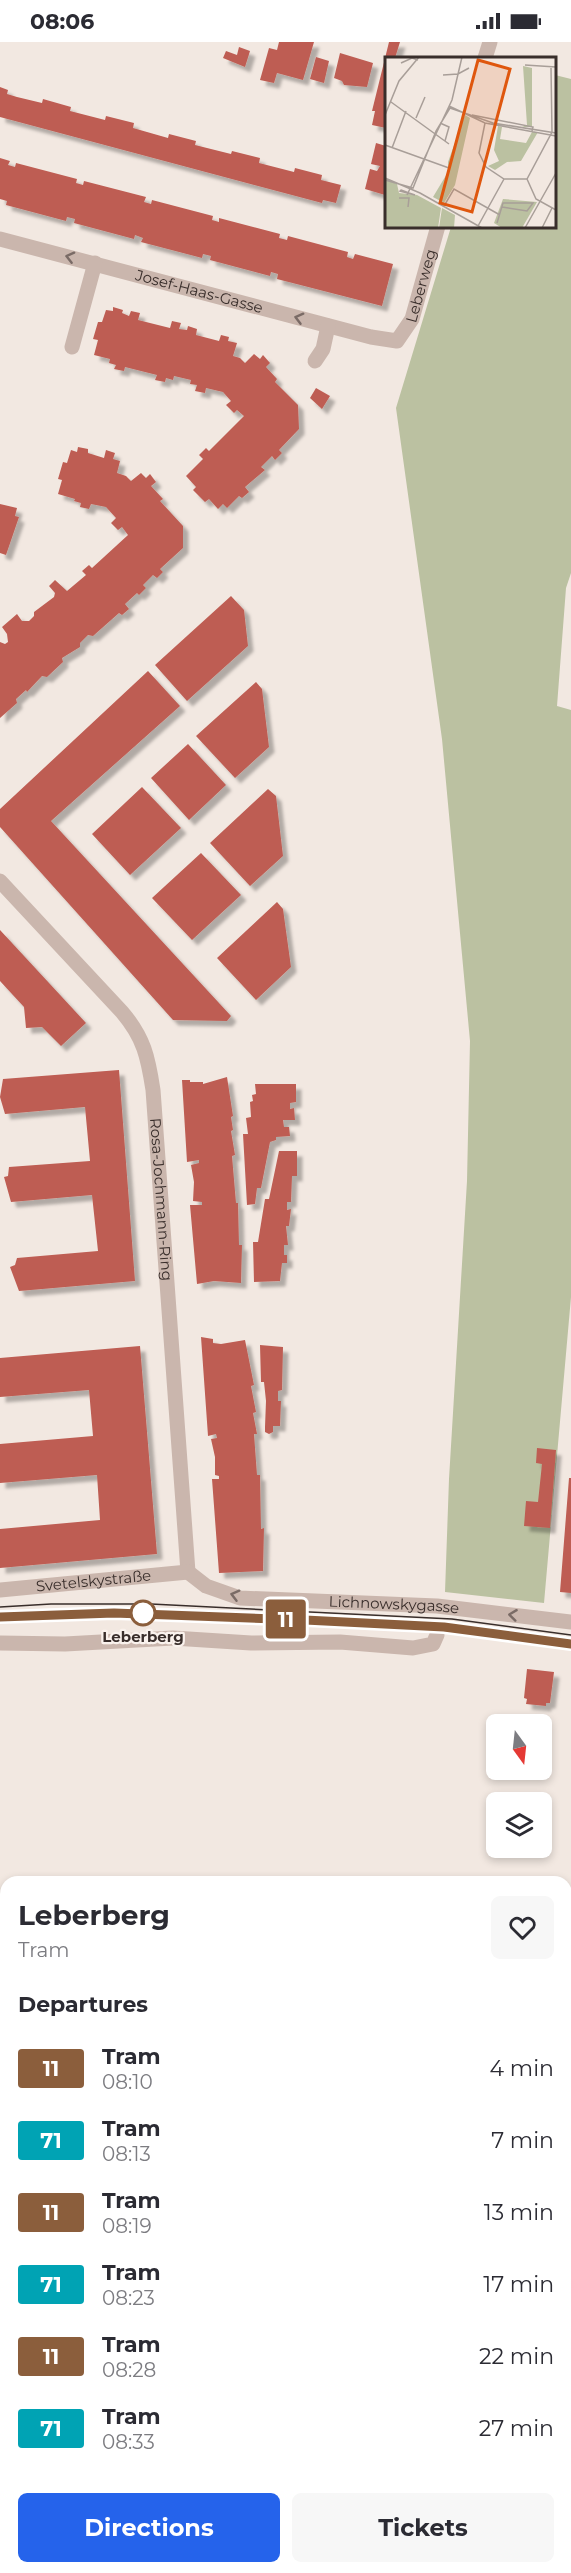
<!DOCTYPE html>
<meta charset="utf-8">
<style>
:root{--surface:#fff;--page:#f7f7f7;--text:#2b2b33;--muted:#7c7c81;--accent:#2563eb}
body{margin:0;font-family:Montserrat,sans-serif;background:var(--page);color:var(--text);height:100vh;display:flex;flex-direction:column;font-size:22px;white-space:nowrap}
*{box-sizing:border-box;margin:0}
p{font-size:20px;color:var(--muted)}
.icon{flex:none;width:33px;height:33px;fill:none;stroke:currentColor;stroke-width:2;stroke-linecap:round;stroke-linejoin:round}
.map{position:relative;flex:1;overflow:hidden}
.panel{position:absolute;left:0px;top:1834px;width:572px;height:698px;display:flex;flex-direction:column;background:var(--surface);border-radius:18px 18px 0 0;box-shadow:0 3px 9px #0003}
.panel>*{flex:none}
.badge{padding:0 12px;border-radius:4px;font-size:21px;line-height:39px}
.needle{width:39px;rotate:165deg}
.fabs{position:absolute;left:486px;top:1672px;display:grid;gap:12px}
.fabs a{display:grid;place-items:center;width:66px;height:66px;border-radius:9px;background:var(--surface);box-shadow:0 3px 9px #0003;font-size:30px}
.map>.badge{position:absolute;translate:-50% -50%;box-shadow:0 0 0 3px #fff}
h2{padding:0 18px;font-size:22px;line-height:54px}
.round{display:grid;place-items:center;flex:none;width:63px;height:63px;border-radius:9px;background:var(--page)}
.overview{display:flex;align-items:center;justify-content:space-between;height:102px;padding:0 18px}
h1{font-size:28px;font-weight:700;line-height:45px}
.action{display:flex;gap:12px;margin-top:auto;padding:12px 18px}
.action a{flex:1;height:69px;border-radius:9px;background:var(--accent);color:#fff;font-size:24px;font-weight:700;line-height:69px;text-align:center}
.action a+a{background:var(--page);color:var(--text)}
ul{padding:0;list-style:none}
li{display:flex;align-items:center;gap:18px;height:72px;padding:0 18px}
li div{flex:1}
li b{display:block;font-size:22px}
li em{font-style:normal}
li .badge{min-width:66px;font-weight:700;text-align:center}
.status{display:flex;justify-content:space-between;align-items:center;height:42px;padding:0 30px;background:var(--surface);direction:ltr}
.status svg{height:16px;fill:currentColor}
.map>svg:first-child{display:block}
.green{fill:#bbc1a1}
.building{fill:#be5d53;filter:url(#shadow)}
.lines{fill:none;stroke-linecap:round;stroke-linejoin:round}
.minor{stroke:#cab6ad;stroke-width:15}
.tram{stroke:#392e2b;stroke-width:1.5}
.oneway{stroke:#7a6b66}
.line-casing{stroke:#fff;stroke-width:14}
.line{stroke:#8b5e3c;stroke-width:9}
.stop-dot{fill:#fff;stroke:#8b5e3c;stroke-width:3}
.labels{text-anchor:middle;stroke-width:4.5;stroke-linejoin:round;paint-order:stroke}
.street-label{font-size:15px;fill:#392e2b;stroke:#faf2ed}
.stop-label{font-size:15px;font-weight:bold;fill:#392e2b;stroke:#faf2ed}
.inset-road{fill:none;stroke:#a89e98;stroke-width:1.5}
.view{fill:#df570e;fill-opacity:0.15;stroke:#df570e;stroke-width:3}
.inset-edge{fill:none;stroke:#392e2b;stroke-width:3}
</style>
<div class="status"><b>08:06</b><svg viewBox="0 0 49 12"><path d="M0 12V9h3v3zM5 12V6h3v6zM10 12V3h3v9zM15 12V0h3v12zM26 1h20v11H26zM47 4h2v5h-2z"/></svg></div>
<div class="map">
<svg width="571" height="2531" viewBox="0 0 571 2531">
<defs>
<filter id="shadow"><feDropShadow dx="5.5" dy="5.5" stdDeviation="1.5" flood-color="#0004"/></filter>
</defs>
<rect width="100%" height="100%" fill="#f2e8e1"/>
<path class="green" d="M555,33L571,37V531L566,546L557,664L571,668V1255L544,1561L445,1550L449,1437L467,1139L470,999L442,697L396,366L451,185L554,184Z"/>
<path class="building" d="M279,0H314L303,38L277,31L274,41L260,38L269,6L277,8Z
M389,0H400L395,16H386V86L372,83L375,69H372Z
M239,5L250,9L245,25L223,16L226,9L237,13Z
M340,11L373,21L367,45L344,43L342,39L334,36Z
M316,15L329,19L324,41L310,37Z
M0,45L8,48L7,52L17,55L42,61L43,57L71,65L70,69L105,78L106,74L134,81L133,86L168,96L169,92L196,99L195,103L231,112L232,109L260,116L259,121L294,130L295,126L322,133L321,138L341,143L336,161L323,158L322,161L0,75Z
M376,101L386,104L385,153L365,147L370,127L377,129L380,124L371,122Z
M0,116L10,119L8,123L15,125L16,121L77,137L76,141L83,143L84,139L146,155L144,160L151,162L152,158L213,174L212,178L219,180V176L280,192L279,196L287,198L288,194L348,210L347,215L353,217L355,212L393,222L382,264L277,237L278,232L271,230L270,234L210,218L211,214L203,212L202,216L141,200L143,196L135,193L134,197L74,181L75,177L67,175L66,179L6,163L7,159L0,157Z
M113,265L123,268L122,271L129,274L131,269L140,271L138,278L170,286L172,279L181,281L179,287L187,288L188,284L197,287L196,293L219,299L221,293L229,295L228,299L237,301L233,314L240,316L245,321L254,312L260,317L263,313L270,321L266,325L277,337L275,340L298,363L299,387L279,408L282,411L275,418L272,414L261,425L265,428L245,445L249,450L242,456L239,454L227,466L223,462L218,467L209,457L205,460L193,448L196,445L186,434L203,417L199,413L206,406L209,409L244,374L237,368L234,371L226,363L231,359L223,350L206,346L205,351L195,349L197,343L190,342L191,338L174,334L173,338L166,336L165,340L155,338L157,333L125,325L124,329L114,327L116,323L109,321L110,317L94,313L98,298L93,297L98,280H102L106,268L113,269Z
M316,346L330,354L322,367L310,356Z
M78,405L88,407V411L104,416L106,408L115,411L113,417L120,419L117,431L126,434L131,439L141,431L146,436L150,432L156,440L151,444L163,457L160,459L183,484V506L160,527L163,530L157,536L153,533L143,543L146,546L139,553L137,551L125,562L129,567L122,573L119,571L93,594L88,593L80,601V605L62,616L63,620L47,635L42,634L27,650L26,648L16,657L17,661L0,676V600L5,602L8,600L7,592L2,585L17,572L22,579H29L34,574V570L54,555L55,551L49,544L55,538L67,549L86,533L82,529L89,523L92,526L128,493L122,485L118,488L111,481L116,476L106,465L91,462L89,467L80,465L81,461L74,459L75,457L58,452L62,438L58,437L63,420L67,421L71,408L77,410Z
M0,462L17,466L15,474L19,475L6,513L0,511Z
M231,554L244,568L248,604L187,659L155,623Z
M148,629L180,664L51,779L231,974L227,979L173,978L0,785V767Z
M256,640L262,647L269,705L235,736L196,694Z
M188,702L226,743L189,778L151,736Z
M142,745L181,786L130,833L92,792Z
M268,747L276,754L283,814L250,844L210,801Z
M201,811L241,853L192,898L152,856Z
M277,860L283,867L291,925L256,958L217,916Z
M0,888L86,981L61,1004L42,985L26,986L24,965L0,939Z
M119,1028L135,1239L19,1249L10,1225L15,1223L17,1216L98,1209L92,1153L11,1160L4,1135L8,1134L9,1125L90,1119L85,1065L5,1072L0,1055L3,1037Z
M227,1035L233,1074L231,1075L233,1088L231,1089L235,1113L232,1114L236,1161H238L239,1203H242L241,1241L214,1239L197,1242L190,1163H202V1160L193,1159L194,1140L191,1123L199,1121V1118L187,1120L182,1038H190V1040H203V1042Z
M255,1042H296V1060L290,1061V1067L294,1066L295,1078H283L284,1085H289L290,1094L276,1095V1098L270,1100L261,1146H257L255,1162L247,1163L243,1092H248L246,1076L251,1075L250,1060L253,1059L252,1053L256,1052Z
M279,1109H297V1134H292L291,1160H287V1168L291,1167L289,1184H286L288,1203H284V1213H287V1221H282L280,1239L254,1240L253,1200H258L265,1157H269Z
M201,1295L213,1297V1301L221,1302L245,1298L254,1343L251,1344L256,1370L253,1371L257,1392H254L257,1433H260L261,1487L264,1486L263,1529L219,1531L212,1437H219V1434L215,1433V1415L211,1397L217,1396L216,1392L208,1394Z
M260,1303L283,1305L282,1348L278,1349V1359H281L280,1384H273V1390L269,1392L265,1390V1385L266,1359L264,1340H261Z
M140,1304L157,1512L0,1526V1487L100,1478L97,1433L0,1441V1402L93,1394L89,1348L0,1355V1316Z
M537,1406L556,1408L550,1486L524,1484L526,1459L538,1460L542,1422L536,1421Z
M569,1436H571V1551L560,1550Z
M527,1627L554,1630L550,1661H546V1664L526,1662L527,1657L524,1656Z
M216,2526H392L393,2531H218Z"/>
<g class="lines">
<g class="minor">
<path d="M485,16L490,0"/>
<path id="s1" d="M0,197L371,295L397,299L412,277L438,184"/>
<path d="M72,305L95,221"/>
<path d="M315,319L323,307L328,284"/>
<path id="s2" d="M0,839L122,970C144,996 148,1015 153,1048L188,1530"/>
<path id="s3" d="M188,1530L206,1544L240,1556L437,1564L571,1580"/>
<path id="s4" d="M0,1548L188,1530"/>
<path d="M0,1601L65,1602L173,1596L251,1601L340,1600L413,1606L433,1602L437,1593"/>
</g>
<path class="tram" d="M0,1565L51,1562H151L452,1577L571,1593
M0,1575L114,1571L230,1575
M431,1585L547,1599"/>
</g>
<defs><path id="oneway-chevron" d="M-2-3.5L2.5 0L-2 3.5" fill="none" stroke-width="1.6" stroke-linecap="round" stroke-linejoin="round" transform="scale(1.5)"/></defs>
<g class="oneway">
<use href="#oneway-chevron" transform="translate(70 215) rotate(-166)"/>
<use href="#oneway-chevron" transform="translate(299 276) rotate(-165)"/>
<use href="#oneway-chevron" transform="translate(235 1553) rotate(-165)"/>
<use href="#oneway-chevron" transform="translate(513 1573) rotate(-173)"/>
</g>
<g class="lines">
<g class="line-casing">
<path id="line" d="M0,1575L114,1571L305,1578L444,1585L571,1602"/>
</g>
<use href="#line" class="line"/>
</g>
<circle class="stop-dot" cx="143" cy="1571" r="12"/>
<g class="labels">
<g class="street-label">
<text dy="5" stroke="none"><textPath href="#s1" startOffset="471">Leberweg</textPath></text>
<text dy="5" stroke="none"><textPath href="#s1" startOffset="206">Josef-Haas-Gasse</textPath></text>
<text dy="5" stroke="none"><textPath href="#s2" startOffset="374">Rosa-Jochmann-Ring</textPath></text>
<text dy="5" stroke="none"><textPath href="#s4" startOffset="94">Svetelskystraße</textPath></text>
<text dy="5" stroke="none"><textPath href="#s3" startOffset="213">Lichnowskygasse</textPath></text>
</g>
<g class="stop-label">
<text x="143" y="1600">Leberberg</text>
</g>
</g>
<g transform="translate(385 15)">
<rect width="171" height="171" fill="#f2e8e1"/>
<path d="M138,9L147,11V70H137L142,68ZM80,58L85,61L70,128L59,146L48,140L63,115V105ZM113,69L117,70L115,82L141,86L147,75H153L136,104L122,105L110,113L103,109L114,104L109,93ZM0,122L12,127L14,136L32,138L56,151L53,171H0ZM118,142L152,145L137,171H117L109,166ZM57,151L70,158L69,171H54Z" fill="#bbc1a1"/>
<path class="inset-road" d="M16,6L27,1L33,3M140,8L171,10M58,18L73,17L84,11M6,45L64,87M64,49L100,66L171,79M0,58L14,24L34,0M87,58L148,70L147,74M31,61L40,40M55,66L64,70L60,84M100,66L94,96L101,110L119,122H142L167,75L166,11M0,88L64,111M7,91L21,54M0,121L35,136L97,171M142,122L151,142L171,153M0,123L28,131L51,74L65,51L108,66L171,76M16,133L24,136L30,138L15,134ZM22,138L67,43L77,0M14,141H24L23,150M59,149L69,132L115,158M112,166L118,146H148L142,154L117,150M93,169L119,122M140,171L171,116M157,171L167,151"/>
<path class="view" d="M93,3L125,12L87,155L55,146Z"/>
<rect width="171" height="171" class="inset-edge"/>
</g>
</svg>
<div class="fabs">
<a><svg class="needle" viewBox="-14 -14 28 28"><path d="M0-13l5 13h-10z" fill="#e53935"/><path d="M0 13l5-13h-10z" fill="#7c7c81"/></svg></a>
<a><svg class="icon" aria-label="layers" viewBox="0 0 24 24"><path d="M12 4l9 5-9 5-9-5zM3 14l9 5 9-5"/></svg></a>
</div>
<b class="badge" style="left:286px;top:1577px;background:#8b5e3c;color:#fff">11</b>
<section class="panel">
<div class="overview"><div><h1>Leberberg</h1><p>Tram</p></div><a class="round"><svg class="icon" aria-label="heart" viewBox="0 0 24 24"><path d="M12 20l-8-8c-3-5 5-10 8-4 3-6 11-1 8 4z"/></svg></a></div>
<h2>Departures</h2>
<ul>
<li><span class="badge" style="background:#8b5e3c;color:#fff">11</span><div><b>Tram</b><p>08:10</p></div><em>4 min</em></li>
<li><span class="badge" style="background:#00a3b4;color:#fff">71</span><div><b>Tram</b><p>08:13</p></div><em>7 min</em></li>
<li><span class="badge" style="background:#8b5e3c;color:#fff">11</span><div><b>Tram</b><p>08:19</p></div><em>13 min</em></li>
<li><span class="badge" style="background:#00a3b4;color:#fff">71</span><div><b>Tram</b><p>08:23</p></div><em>17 min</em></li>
<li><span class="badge" style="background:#8b5e3c;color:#fff">11</span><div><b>Tram</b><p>08:28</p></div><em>22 min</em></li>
<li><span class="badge" style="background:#00a3b4;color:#fff">71</span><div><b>Tram</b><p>08:33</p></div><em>27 min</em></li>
</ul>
<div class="action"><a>Directions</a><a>Tickets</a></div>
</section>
</div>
